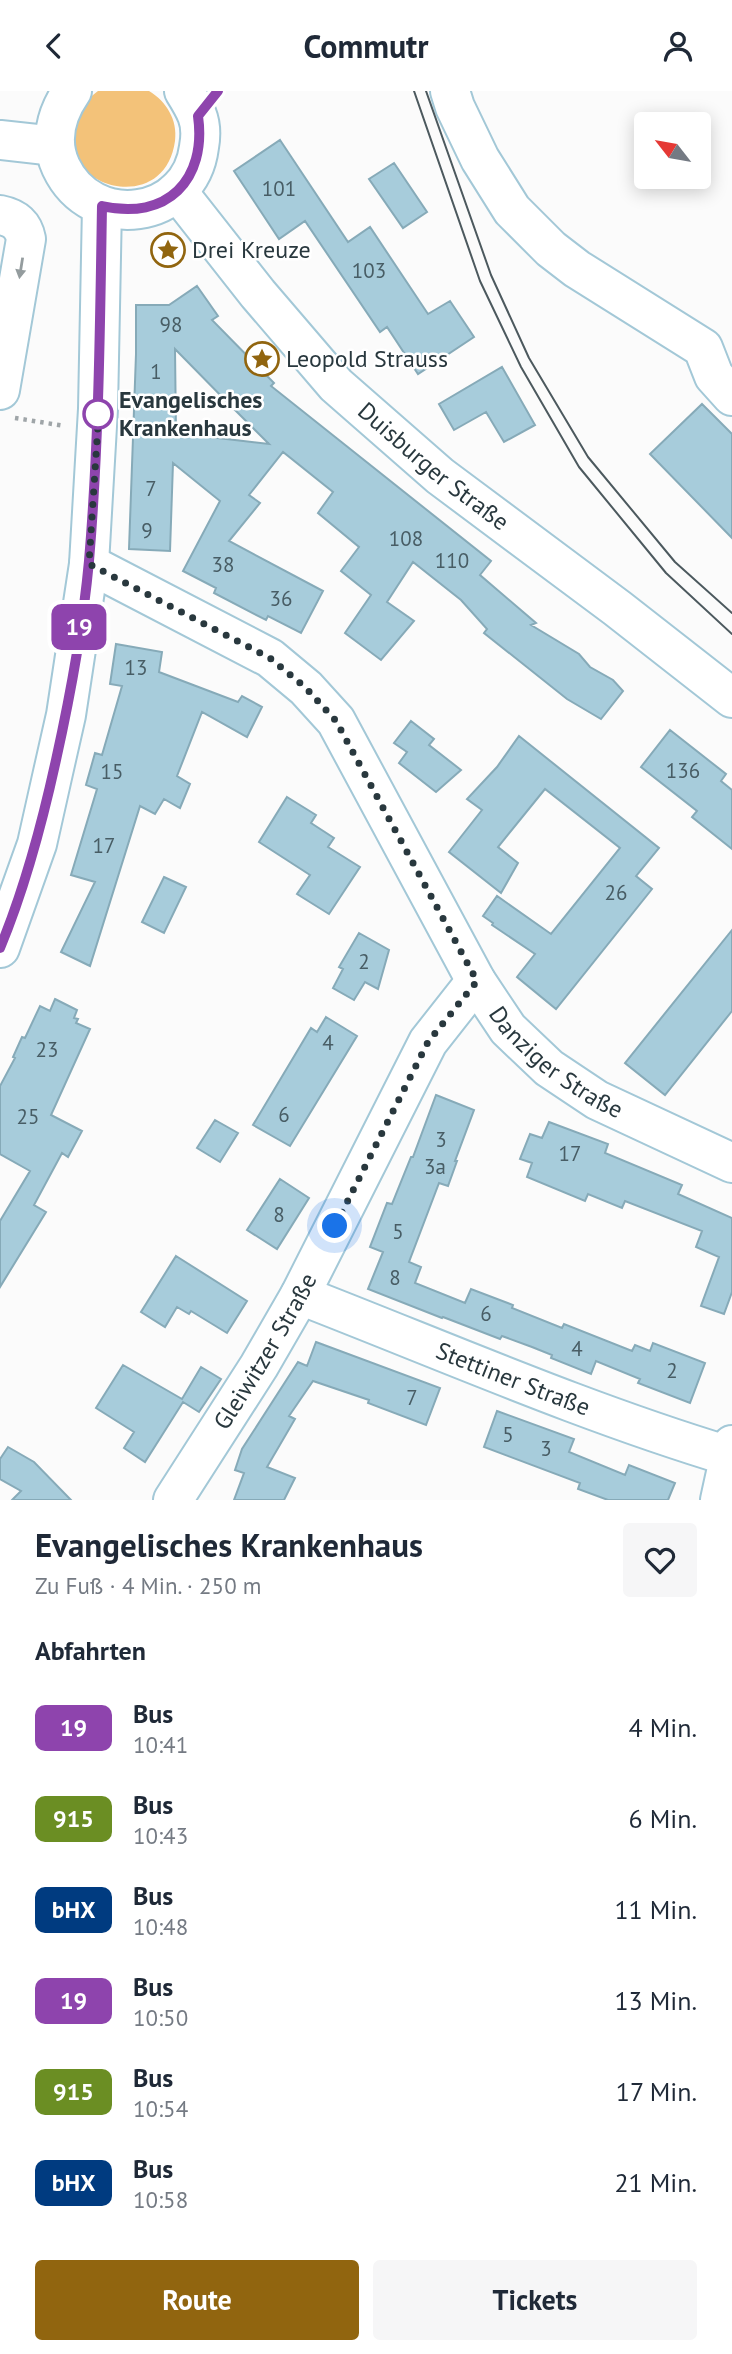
<!DOCTYPE html>
<html lang="de">
<meta charset="utf-8">
<style>
:root{--surface:#fff;--page:#f6f6f7;--text:#1f2937;--muted:#747a83;--accent:#91650f}
body{margin:0;font-family:"PT Sans",sans-serif;background:var(--page);color:var(--text);height:100vh;display:flex;flex-direction:column;font-size:26px;white-space:nowrap}
*{box-sizing:border-box;margin:0}
p{font-size:23px;color:var(--muted)}
.icon{flex:none;width:38px;height:38px;fill:none;stroke:currentColor;stroke-width:2;stroke-linecap:round;stroke-linejoin:round}
.map{position:relative;height:1409px;overflow:hidden}
.sheet{display:flex;flex-direction:column;background:var(--surface);flex:1}
.sheet>*{flex:none}
.badge{padding:0 14px;border-radius:10px;font-size:24px;line-height:46px}
.needle{width:46px;rotate:301deg}
.fabs{position:absolute;left:634px;top:21px;display:grid;gap:14px}
.fabs a{display:grid;place-items:center;width:77px;height:77px;border-radius:7px;background:var(--surface);box-shadow:0 4px 18px #0003;font-size:35px}
.you{position:absolute;width:35px;height:35px;margin:-18px;border:5px solid #fff;border-radius:50%;background:#1a73e8;box-shadow:0 0 0 10px #1a73e833}
.map>.badge{position:absolute;translate:-50% -50%;box-shadow:0 0 0 4px #fff}
h2{padding:0 35px;font-size:26px;line-height:63px}
.round{display:grid;place-items:center;flex:none;width:74px;height:74px;border-radius:7px;background:var(--page)}
.head{display:flex;align-items:center;justify-content:space-between;height:119px;padding:0 35px}
h1{font-size:33px;font-weight:700;line-height:52px}
.action{display:flex;gap:14px;margin-top:auto;padding:14px 35px}
.action a{flex:1;height:80px;border-radius:7px;background:var(--accent);color:#fff;font-size:28px;font-weight:700;line-height:80px;text-align:center}
.action a+a{background:var(--page);color:var(--text)}
ul{padding:0;list-style:none}
li{display:flex;align-items:center;gap:21px;height:91px;padding:0 35px}
li div{flex:1}
li b{display:block;font-size:26px}
li em{font-style:normal}
li .badge{min-width:77px;font-weight:700;text-align:center}
header{display:flex;justify-content:space-between;align-items:center;height:91px;padding:0 35px;background:var(--surface);font-size:32px;font-weight:700}
.map>svg:first-child{display:block}
.green{fill:#f3c279}
.building{fill:#a7ccdb;stroke:#86aab8;stroke-width:2;fill-rule:evenodd}
.lines{fill:none;stroke-linecap:round;stroke-linejoin:round}
.minor-casing{stroke:#a3c8d7;stroke-width:42}
.path{stroke:#9fa5a8;stroke-width:4.5;stroke-dasharray:3.5 5;stroke-linecap:butt}
.minor{stroke:#fff;stroke-width:38}
.tram{stroke:#4c595e;stroke-width:2}
.oneway{fill:#949c9e}
.line-casing{stroke:#fff;stroke-width:16}
.line{stroke:#8e44ad;stroke-width:10}
.walk{stroke:#29383e;stroke-width:7;stroke-dasharray:0 12.6}
.stop-dot{fill:#fff;stroke:#8e44ad;stroke-width:3.5}
.labels{text-anchor:middle;stroke-width:5;stroke-linejoin:round;paint-order:stroke}
.number-label{font-size:21px;fill:#485d65}
.poi-label{font-size:24px;fill:#29383e;stroke:#fff;text-anchor:start}
.stop-label{font-size:24px;font-weight:bold;fill:#29383e;stroke:#fff;text-anchor:start}
.street-label{font-size:24px;fill:#29383e;stroke:#fff}
</style>
<header><svg class="icon" aria-label="back" viewBox="0 0 24 24"><path d="M15 5l-7 7 7 7"/></svg>Commutr<svg class="icon" aria-label="person" viewBox="0 0 24 24"><circle cx="12" cy="8" r="4"/><path d="M4 21q1-7 8-7t8 7"/></svg></header>
<div class="map">
<svg width="732" height="1409" viewBox="0 0 732 1409">
<rect width="100%" height="100%" fill="#fbfbfb"/>
<path class="green" d="M98,0H149C166,10 178,29 175,50C164,131 44,93 78,25C84,14 88,7 98,0Z"/>
<path class="building" d="M280,49L348,151L370,136L428,223L450,210L474,246L418,283L387,236L380,241L305,130L279,148L234,80Z
M394,72L427,121L403,137L369,88Z
M197,195L218,225L212,229L274,292L271,295L491,470L480,484L536,532L531,534L579,563L590,576L613,589L623,600L601,628L567,608L484,542L487,538L461,509L413,471L387,511L414,530L381,569L345,542L371,504L341,480L359,456L318,422L333,401L283,361L249,404L260,412L229,450L323,500L301,542L268,525L266,529L214,502L216,497L183,480L220,410L173,372L170,460L129,458L136,263V214H169ZM175,258L231,315L269,353L176,342Z
M502,276L535,334L504,351L486,321L454,339L439,313Z
M702,313L732,343V447L650,363Z
M116,553L162,561L159,581L238,611L242,605L262,616L247,646L202,621L177,685L190,693L180,717L164,708L155,723L140,715L90,875L61,861L95,791L71,784L97,698L86,694L95,662L102,664L122,595L110,593Z
M411,630L434,648L429,654L461,679L436,701L399,672L407,661L394,652Z
M670,639L726,683L721,690L732,699V758L692,726L697,720L641,676Z
M519,645L659,757L636,785L652,798L556,918L517,886L535,863L492,834L493,832L483,825L497,805L551,843L620,757L545,698L498,756L518,772L501,802L449,761L482,719L467,708L497,676Z
M287,706L316,724L311,732L334,747L328,756L360,776L329,823L297,803L310,784L259,751Z
M164,786L186,796L164,842L142,831Z
M732,839V920L665,1004L625,972Z
M359,842L389,859L378,898L365,891L354,909L333,897L343,878L339,876Z
M55,908L77,919L74,927L78,928L76,932L90,938L51,1024L82,1040L68,1066L62,1062L34,1114L46,1121L0,1196V1130L30,1080L0,1063V995L15,967L13,966L22,946L25,947L40,915L50,920Z
M326,926L357,945L290,1055L253,1034L311,937L317,941Z
M436,1004L474,1019L455,1070H457L448,1095L439,1092L409,1171L421,1176L415,1192L465,1212L471,1198L513,1214L512,1217L562,1237L564,1233L632,1260L635,1254L650,1260L653,1252L705,1272L690,1312L638,1292L640,1288L596,1270L591,1283L551,1267L552,1264L532,1256L502,1245L500,1248L443,1226L442,1227L368,1198L383,1161L370,1156L387,1112L392,1113L411,1066H413Z
M215,1029L238,1042L220,1071L197,1057Z
M549,1031L608,1053L605,1062L682,1094L678,1103L732,1127V1201L724,1223L701,1215L719,1166L696,1156L702,1140L625,1110L622,1117L588,1103L585,1110L527,1086L532,1072L520,1068L530,1043L542,1047Z
M280,1088L309,1107L277,1158L247,1139Z
M176,1165L247,1210L227,1242L191,1220L189,1223L177,1216L165,1236L141,1221Z
M316,1251L440,1297L426,1334L368,1312L369,1309L313,1290L289,1325L295,1328L267,1376L295,1387L284,1409H234L244,1382L235,1379L242,1358L298,1271L307,1275Z
M123,1274L182,1308L201,1276L221,1288L199,1321L183,1311L145,1371L124,1357L134,1341L96,1317Z
M497,1320L574,1348L569,1361L625,1384L629,1374L675,1392L668,1409H608L578,1398L580,1392L484,1356Z
M8,1356L34,1371L71,1409H12L21,1400L0,1388V1368Z"/>
<g class="lines">
<g class="minor-casing">
<g id="minor">
<path d="M72,0C56,23 49,50 61,76C92,142 190,129 199,56C201,45 201,34 197,24C194,16 189,8 184,0"/>
<path d="M450,0L455,16L480,68L512,119L551,158L577,178L703,257L714,285L732,305"/>
<path d="M0,49L55,55"/>
<path id="s1" d="M177,100L258,203L336,294L440,385L617,517L732,607"/>
<path d="M0,124C15,127 23,133 26,148L0,299"/>
<path id="s2" d="M89,473L270,567L306,597L336,630L476,890L508,938L549,977L597,1009L732,1072"/>
<path d="M0,857L37,753L52,686L66,624L89,473L98,318L102,115"/>
<path id="s3" d="M300,1204C442,1259 583,1321 729,1365"/>
<path id="s4" d="M173,1409L259,1275L300,1204L428,951L476,890"/>
<path d="M720,1409L732,1354"/>
</g>
</g>
<path class="path" d="M15,327L65,335"/>
<use href="#minor" class="minor"/>
<path class="tram" d="M414,0L480,190L521,276L579,376L666,482L732,543
M426,0L491,184L529,267L588,366L675,471L732,522"/>
</g>
<defs><path id="oneway-solid" d="M-6-.8H1V-3.2L6.5 0L1 3.2V.8H-6Z" transform="scale(1.75)"/></defs>
<use class="oneway" href="#oneway-solid" transform="translate(21 177) rotate(99)"/>
<g class="lines">
<g class="line-casing">
<path id="line" d="M0,857C25,797 42,733 56,669C70,606 83,535 89,470C99,352 100,234 102,115C167,130 207,89 198,25L218,0"/>
</g>
<use href="#line" class="line"/>
<path class="walk" d="M98,323L99,318L89,473L270,567L306,597L336,630L477,890L428,951L335,1135"/>
</g>
<defs>
<g id="sight-ring" transform="scale(1.75)"><circle r="9.5" fill="#fff" stroke="#91650f" stroke-width="1.5"/><path d="M0-6L1.8-2.2L6-1.7L2.9 1.2L3.7 5.4L0 3.3L-3.7 5.4L-2.9 1.2L-6-1.7L-1.8-2.2Z" fill="#91650f"/></g>
</defs>
<g fill-rule="evenodd">
<use href="#sight-ring" x="168" y="159"/>
<use href="#sight-ring" x="262" y="268"/>
</g>
<circle class="stop-dot" cx="98" cy="323" r="14"/>
<g class="labels">
<g class="number-label">
<text x="279" y="105">101</text>
<text x="369" y="187">103</text>
<text x="171" y="241">98</text>
<text x="156" y="288">1</text>
<text x="151" y="405">7</text>
<text x="147" y="447">9</text>
<text x="406" y="455">108</text>
<text x="452" y="477">110</text>
<text x="223" y="481">38</text>
<text x="281" y="515">36</text>
<text x="136" y="584">13</text>
<text x="683" y="687">136</text>
<text x="112" y="688">15</text>
<text x="104" y="762">17</text>
<text x="616" y="809">26</text>
<text x="364" y="878">2</text>
<text x="328" y="959">4</text>
<text x="47" y="966">23</text>
<text x="284" y="1031">6</text>
<text x="28" y="1033">25</text>
<text x="441" y="1056">3</text>
<text x="570" y="1070">17</text>
<text x="435" y="1083">3a</text>
<text x="279" y="1131">8</text>
<text x="398" y="1148">5</text>
<text x="395" y="1194">8</text>
<text x="486" y="1230">6</text>
<text x="577" y="1265">4</text>
<text x="672" y="1287">2</text>
<text x="412" y="1314">7</text>
<text x="508" y="1351">5</text>
<text x="546" y="1365">3</text>
</g>
<g class="poi-label">
<text x="192" y="167">Drei Kreuze</text>
<text x="286" y="276">Leopold Strauss</text>
</g>
<g class="stop-label">
<text x="119" y="317">Evangelisches<tspan x="119" dy="28">Krankenhaus</tspan></text>
</g>
<g class="street-label">
<text dy="8" stroke="none"><textPath href="#s1" startOffset="378">Duisburger Straße</textPath></text>
<text dy="8" stroke="none"><textPath href="#s2" startOffset="707">Danziger Straße</textPath></text>
<text dy="8" stroke="none"><textPath href="#s4" startOffset="175">Gleiwitzer Straße</textPath></text>
<text dy="8" stroke="none"><textPath href="#s3" startOffset="229">Stettiner Straße</textPath></text>
</g>
</g>
</svg>
<div class="fabs">
<a><svg class="needle" viewBox="-14 -14 28 28"><path d="M0-13l5 13h-10z" fill="#e53935"/><path d="M0 13l5-13h-10z" fill="#747a83"/></svg></a>
</div>
<div class="you" style="left:335px;top:1135px"></div>
<b class="badge" style="left:79px;top:536px;background:#8e44ad;color:#fff">19</b>
</div>
<section class="sheet">
<div class="head"><div><h1>Evangelisches Krankenhaus</h1><p>Zu Fuß · 4 Min. · 250 m</p></div><a class="round"><svg class="icon" aria-label="heart" viewBox="0 0 24 24"><path d="M12 20l-8-8c-3-5 5-10 8-4 3-6 11-1 8 4z"/></svg></a></div>
<h2>Abfahrten</h2>
<ul>
<li><span class="badge" style="background:#8e44ad;color:#fff">19</span><div><b>Bus</b><p>10:41</p></div><em>4 Min.</em></li>
<li><span class="badge" style="background:#6b8e23;color:#fff">915</span><div><b>Bus</b><p>10:43</p></div><em>6 Min.</em></li>
<li><span class="badge" style="background:#003b80;color:#fff">bHX</span><div><b>Bus</b><p>10:48</p></div><em>11 Min.</em></li>
<li><span class="badge" style="background:#8e44ad;color:#fff">19</span><div><b>Bus</b><p>10:50</p></div><em>13 Min.</em></li>
<li><span class="badge" style="background:#6b8e23;color:#fff">915</span><div><b>Bus</b><p>10:54</p></div><em>17 Min.</em></li>
<li><span class="badge" style="background:#003b80;color:#fff">bHX</span><div><b>Bus</b><p>10:58</p></div><em>21 Min.</em></li>
</ul>
<div class="action"><a>Route</a><a>Tickets</a></div>
</section>
